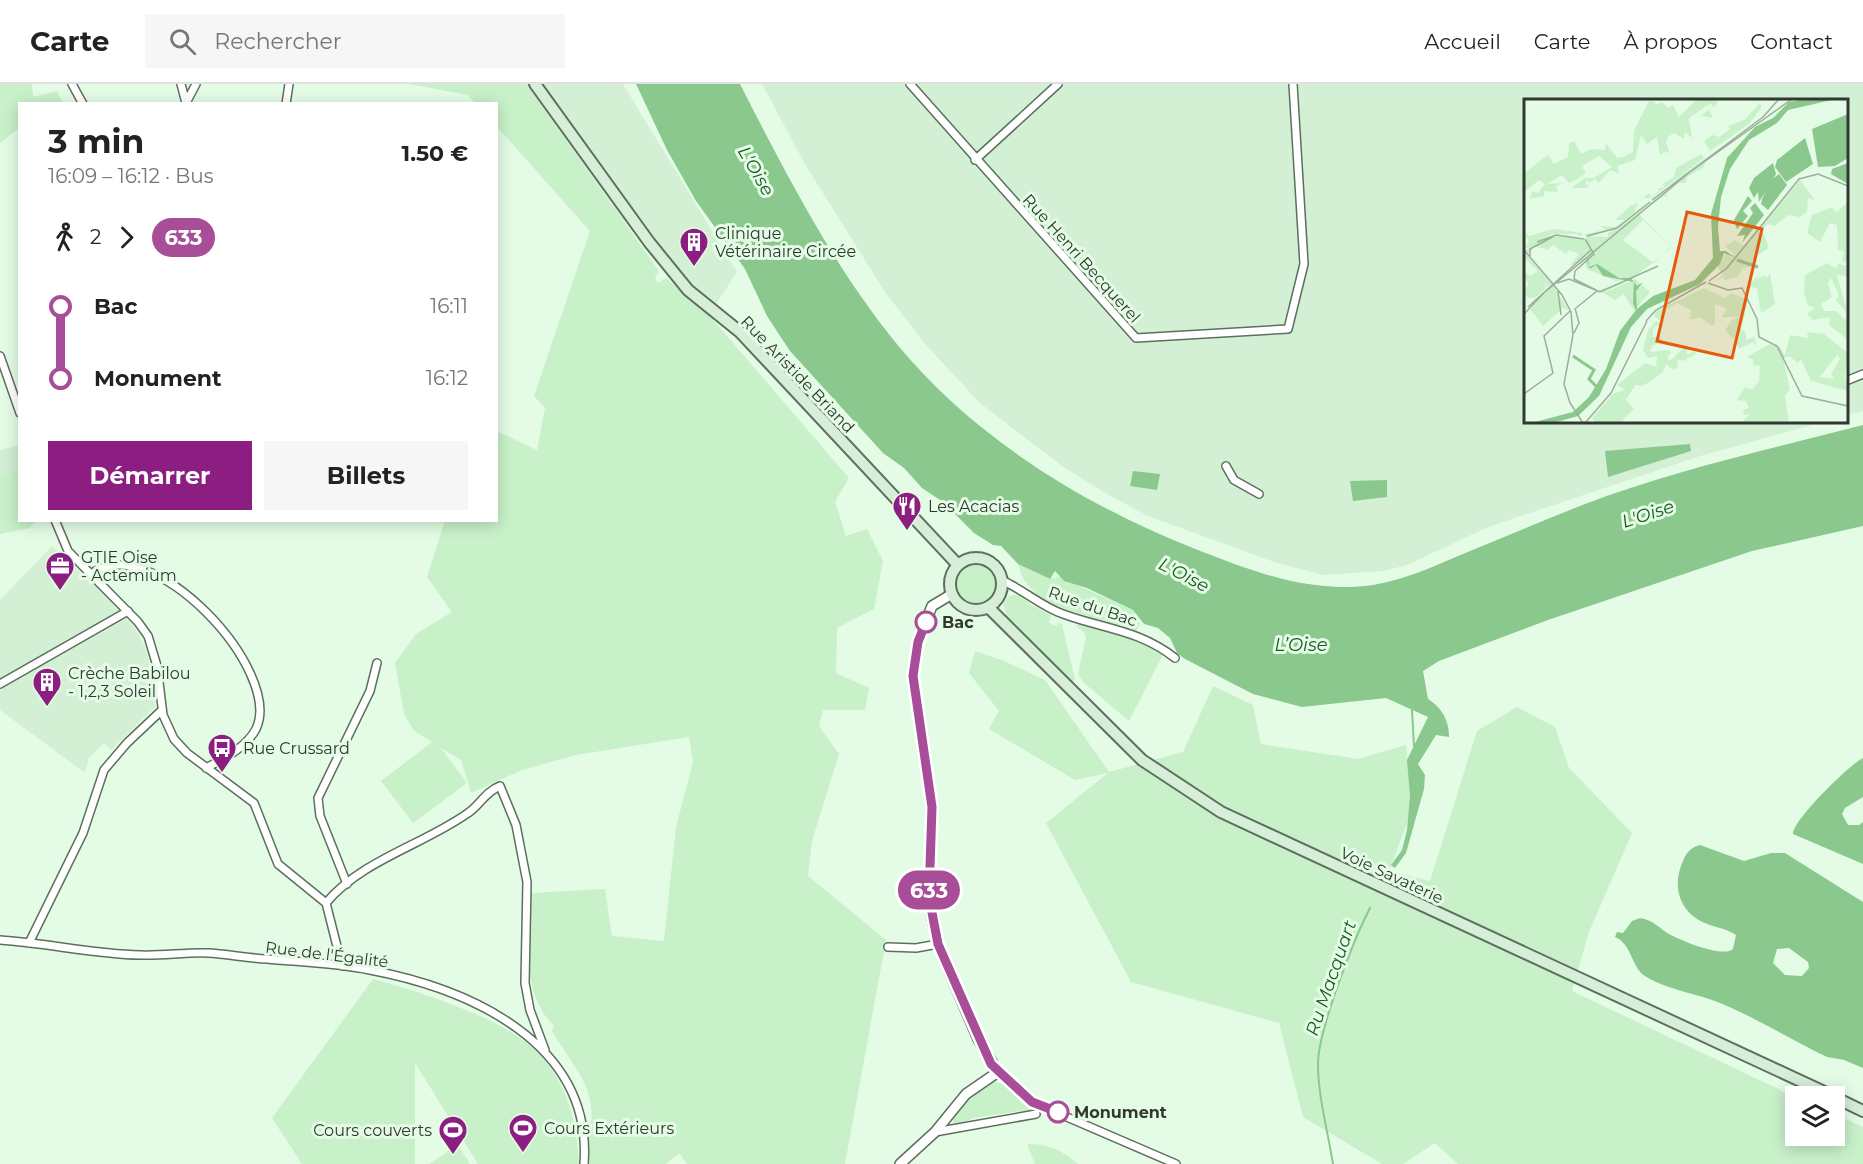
<!DOCTYPE html>
<html lang="fr">
<meta charset="utf-8">
<style>
:root{--surface:#fff;--page:#f6f6f6;--text:#222;--muted:#767676;--line:#e0e0e0;--accent:#8c1e81}
body{margin:0;font-family:Montserrat,sans-serif;background:var(--page);color:var(--text);height:100vh;display:flex;flex-direction:column;font-size:22px;white-space:nowrap}
*{box-sizing:border-box;margin:0}
p{font-size:20px;color:var(--muted)}
.icon{flex:none;width:33px;height:33px;fill:none;stroke:currentColor;stroke-width:2;stroke-linecap:round;stroke-linejoin:round}
.map{position:relative;flex:1;overflow:hidden}
.drawer{position:absolute;left:18px;top:18px;width:480px;height:420px;display:flex;flex-direction:column;background:var(--surface);border-radius:0px;box-shadow:0 3px 15px #0003}
.drawer>*{flex:none}
.badge{padding:0 12px;border-radius:20px;font-size:21px;line-height:39px}
.fabs{position:absolute;left:1785px;top:1002px;display:grid;gap:12px}
.fabs a{display:grid;place-items:center;width:60px;height:60px;border-radius:0px;background:var(--surface);box-shadow:0 3px 15px #0003;font-size:30px}
.map>.badge{position:absolute;translate:-50% -50%;box-shadow:0 0 0 3px #fff}
.legs{display:flex;align-items:center;gap:9px;height:66px;padding:0 30px;font-size:20px}
.legs p{margin-inline-start:auto}
.head{display:flex;align-items:center;justify-content:space-between;height:102px;padding:0 30px}
h1{font-size:33px;font-weight:700;line-height:45px}
.primary-button{display:flex;gap:12px;margin-top:auto;padding:12px 30px}
.primary-button a{flex:1;height:69px;border-radius:0px;background:var(--accent);color:#fff;font-size:24px;font-weight:700;line-height:69px;text-align:center}
.primary-button a+a{background:var(--page);color:var(--text)}
ul{padding:0 30px;list-style:none}
li{display:flex;align-items:center;gap:21px;height:72px;font-size:22px}
li i{display:grid;place-items:center;width:9px;height:100%;margin:0 8px;background:currentColor}
li i::after{content:'';width:15px;height:15px;margin:-8px;border:4px solid;border-radius:50%;background:var(--surface)}
li p{margin-inline-start:auto}
li:first-child i{background:linear-gradient(#0000 50%,currentColor 0)}
li:last-child i{background:linear-gradient(currentColor 50%,#0000 0)}
header{display:flex;align-items:center;gap:36px;box-sizing:border-box;height:84px;padding:0 30px;background:var(--surface);border-bottom:2px solid var(--line)}
header strong{font-size:28px}
nav{display:flex;gap:33px;margin-inline-start:auto;font-size:21px}
.search{width:420px;height:54px;background:var(--page);display:flex;align-items:center;gap:15px;box-sizing:border-box;padding:0 21px;border-radius:0px;color:var(--muted);font-size:22px}
.map>svg:first-child{display:block}
.built{fill:#d3efd4}
.green{fill:#c8f1c9}
.water{fill:#8bc88e;fill-rule:evenodd}
.lines{fill:none;stroke-linecap:round;stroke-linejoin:round}
.stream{stroke:#8bc88e;stroke-width:2}
.minor-casing{stroke:#5c705d;stroke-width:10}
.tertiary-casing{stroke:#5c705d;stroke-width:12}
.secondary-casing{stroke:#5c705d;stroke-width:14}
.minor{stroke:#fff;stroke-width:7}
.tertiary{stroke:#fff;stroke-width:9}
.secondary{stroke:#d7eed9;stroke-width:10}
.line-1-casing{stroke:#fff;stroke-width:14}
.line-1{stroke:#a84d97;stroke-width:9}
.stop-1-dot{fill:#fff;stroke:#a84d97;stroke-width:3}
.labels{text-anchor:middle;stroke-width:6;stroke-linejoin:round;paint-order:stroke}
.poi-label{font-size:16px;fill:#303830;stroke:#e4fce5;text-anchor:start}
.street-label{font-size:16px;fill:#303830;stroke:#e4fce5}
.stop-label{font-size:16px;font-weight:bold;fill:#303830;stroke:#e4fce5;text-anchor:start}
.water-label{font-size:18px;font-style:italic;fill:#1b5a24;stroke:#e4fce5}
.inset-river{fill:none;stroke:#8bc88e;stroke-width:3}
.inset-road{fill:none;stroke:#9cae9d;stroke-width:1.5}
.view{fill:#e8590c;fill-opacity:0.15;stroke:#e8590c;stroke-width:3}
.inset-edge{fill:none;stroke:#303830;stroke-width:3}
</style>
<header>
<strong>Carte</strong>
<div class="search"><svg class="icon" aria-label="search" viewBox="0 0 24 24"><circle cx="10" cy="10" r="6"/><path d="M15 15l6 6"/></svg>Rechercher</div>
<nav><a>Accueil</a><a>Carte</a><a>À propos</a><a>Contact</a></nav>
</header>
<div class="map">
<svg width="1863" height="1080" viewBox="0 0 1863 1080">
<rect width="100%" height="100%" fill="#e4fce5"/>
<path class="built" d="M524,0H623L737,188L709,231L622,135Z
M762,0H1863V327L1847,331L1846,16H1526V338H1823L1700,372L1488,443L1407,481L1384,487L1323,491L1274,478L1148,432L1107,410L1062,382L980,319L926,261L885,208L806,82Z
M19,361V388L0,394V366Z
M52,462L104,510L135,544L146,565L152,591L155,623L111,666L104,659L89,674L85,689L0,626V516Z"/>
<path class="green" d="M0,0H32L33,13L57,7L63,19L20,20L19,44L0,59Z
M409,0H525L659,187L655,194L658,199L666,194L709,231L849,394L835,418L846,452L867,445L883,477L874,525L837,544L836,589L869,604L865,626H823L819,642L839,670L812,757L808,792L886,856L845,1080H687L679,1069L666,1080H588L586,1057C591,1052 591,1046 591,1039C596,1002 569,977 552,947L554,942C519,907 529,853 531,809L605,805L612,852L664,857L676,743L693,678L689,653L576,671L522,686L471,709L461,676L441,664L467,699L413,739L381,697L432,658L414,647L404,630L395,579L416,550L452,528L427,493L445,437L496,436L497,347L537,366L545,324L534,312L590,147L497,43L496,20L475,19L468,11Z
M19,387L20,436L35,437L30,444L0,450V393Z
M1018,480L1049,495L1051,493L1056,495L1057,492L1133,526L1140,540L1133,553L1165,567L1129,637L1083,598L1078,590L1086,553L1084,548L1076,542L1089,532C1059,524 1026,514 1018,480Z
M956 500a20 20 0 1 1 40 0a20 20 0 1 1-40 0Z
M1020,510L1031,521L1051,531L1049,539L1057,542L1058,539L1062,540L1075,596L1073,598L1007,533L1003,520L1009,512Z
M975,567L1004,577L1045,596L1109,688L1183,668L1213,602L1253,621L1261,660L1358,675L1406,661L1413,724L1389,787L1430,797L1477,647L1517,623L1555,643L1569,684L1632,749L1589,848L1572,907L1795,1013L1796,1052H1834L1835,1030L1863,1043V1080H1458L1435,1059L1403,1080H1382L1303,1033L1279,939L1131,898L1046,739L1108,689L1075,696L989,645L999,627L969,589Z
M373,895C403,903 431,912 461,924C541,955 574,992 579,1080H478L415,979V1080H302L272,1034Z
M994,998L1005,1000L1039,1024L974,1034L955,1042L952,1033C964,1018 975,1002 994,998Z
M1027,1060C1050,1060 1061,1066 1078,1080H1035Z
M458,1061L470,1080H429Z"/>
<path class="water" d="M636,0H740C786,90 832,180 896,259C973,353 1082,420 1193,464C1252,487 1308,510 1373,501C1403,496 1430,484 1458,472C1500,455 1542,437 1585,420C1675,386 1770,365 1863,341V442L1752,467L1548,536L1439,577L1423,587L1428,615C1442,624 1449,636 1449,653L1436,651L1418,680L1425,691L1424,705L1406,769L1395,784L1391,781L1402,766L1407,746L1410,712L1407,676L1428,633L1386,614L1302,623L1253,610L1185,575L1177,569L1170,554L1158,544L1144,540L1133,526L1087,504L1064,497L1055,487L1050,495L1018,480L1001,462L993,461L974,449L943,418L922,404L904,384L883,369L790,267L767,232L745,185L696,117L667,66Z
M1690,360L1691,367L1608,393L1605,367Z
M1133,387L1160,390L1157,406L1130,402Z
M1387,396V413L1353,417L1350,397Z
M1863,674V713L1845,724L1842,730L1848,741H1859L1863,738V780L1793,750C1793,736 1849,681 1863,674Z
M1700,761L1744,777L1771,769H1785L1863,818V984L1844,976L1827,973C1791,956 1757,934 1720,919C1696,909 1667,906 1645,892C1631,883 1632,860 1615,853L1617,848L1623,849L1632,837L1640,834C1653,836 1659,844 1669,850C1682,857 1722,874 1733,865L1736,851C1726,844 1716,844 1705,839C1683,830 1673,808 1680,785C1684,774 1687,764 1700,761ZM1789,864L1808,878L1809,884L1802,892L1785,891L1773,879L1777,865Z"/>
<g class="lines">
<path class="stream" d="M1412,626L1414,662
M1387,797L1390,792
M1333,1080C1328,1048 1318,1013 1318,980C1318,946 1354,855 1370,824"/>
<g class="minor-casing">
<path id="minor" d="M72,0L83,20
M181,0L186,19L196,0
M910,0L1136,254L1288,245L1304,180L1293,0
M286,20L289,0
M975,76L1058,0
M0,272L20,329
M1846,297L1863,290
M1226,382L1234,396L1259,410
M55,436L68,467L138,538L148,552L157,582L163,631L174,655L187,669L254,719L278,780L326,819L342,882
M91,490C151,444 284,587 256,645C246,664 224,674 206,684
M1001,496C1023,505 1040,522 1063,530C1104,545 1140,546 1175,574
M0,600L128,527
M347,800L320,732L318,714L370,607L377,579
M326,819C362,776 423,761 468,729C480,721 485,708 500,702L516,741L527,798L525,899L530,926L545,966
M0,856C47,859 93,870 140,871C163,872 185,868 208,869C227,870 247,874 267,875C301,878 336,879 370,886C470,905 593,959 584,1080
M29,859L83,749L104,686L127,659L162,626
M888,863L916,864L938,860
M998,988L1032,1018L1176,1080
M935,1048L1036,1030"/>
</g>
<g class="tertiary-casing">
<path id="tertiary" d="M900,1080L935,1048L966,1010L998,988L978,955L949,887L938,860L932,834L929,813L932,723L913,592L918,557L932,522L952,510"/>
</g>
<g class="secondary-casing">
<path id="secondary" d="M535,0L649,158L688,206L740,248L958,481
M950 500a26 26 0 1 1 52 0a26 26 0 1 1-52 0Z
M988,523L1142,676L1221,728L1833,1012
M1834,1013L1863,1027"/>
</g>
<use href="#minor" class="minor"/>
<use href="#tertiary" class="tertiary"/>
<use href="#secondary" class="secondary"/>
</g>
<g class="lines">
<g class="line-1-casing">
<path id="line-1" d="M926,538L918,558L913,592L932,723L929,813L938,860L991,980L1032,1018L1058,1028"/>
</g>
<use href="#line-1" class="line-1"/>
</g>
<defs>
<g id="building-pin" transform="scale(1.5)"><path d="M0 17L-7.5 6A9.5 9.5 0 1 1 7.5 6Z" fill="#8c1e81" stroke="#e4fce5"/><path d="M-4-6H4V6H1V3H-1V6H-4ZM-2.5-4.3h1.7v1.8h-1.7ZM.8-4.3h1.7v1.8H.8ZM-2.5-1h1.7V.8h-1.7ZM.8-1h1.7V.8H.8Z" fill="#fff"/></g>
<g id="restaurant-pin" transform="scale(1.5)"><path d="M0 17L-7.5 6A9.5 9.5 0 1 1 7.5 6Z" fill="#8c1e81" stroke="#e4fce5"/><path d="M-5-6h1v4h1v-4h1v4h1v-4h1v5L-1.5 .5V6h-2V.5L-5-1ZM5-6V6H3V1.5H1.5Q1.5-4 5-6Z" fill="#fff"/></g>
<g id="office-pin" transform="scale(1.5)"><path d="M0 17L-7.5 6A9.5 9.5 0 1 1 7.5 6Z" fill="#8c1e81" stroke="#e4fce5"/><path d="M-6-3h4V-5.5h4V-3h4V5H-6ZM-1-4.5V-3h2v-1.5ZM-6 0V1H6V0Z" fill="#fff"/></g>
<g id="bus-pin" transform="scale(1.5)"><path d="M0 17L-7.5 6A9.5 9.5 0 1 1 7.5 6Z" fill="#8c1e81" stroke="#e4fce5"/><path d="M-5-6H5V4H4V6H2V4H-2V6H-4V4H-5ZM-3.5-4V0h7V-4ZM-3.5 1.2v1.5H-2V1.2ZM2 1.2v1.5H3.5V1.2Z" fill="#fff"/></g>
<g id="stadium-pin" transform="scale(1.5)"><path d="M0 17L-7.5 6A9.5 9.5 0 1 1 7.5 6Z" fill="#8c1e81" stroke="#e4fce5"/><path d="M0-5a6.5 5 0 1 0 0 10a6.5 5 0 1 0 0-10ZM-3.5-1.8h7v3.6h-7Z" fill="#fff"/></g>
</defs>
<g fill-rule="evenodd">
<use href="#building-pin" x="694" y="158"/>
<use href="#restaurant-pin" x="907" y="422"/>
<use href="#office-pin" x="60" y="482"/>
<use href="#building-pin" x="47" y="598"/>
<use href="#bus-pin" x="222" y="664"/>
<use href="#stadium-pin" x="523" y="1044"/>
<use href="#stadium-pin" x="453" y="1046"/>
</g>
<g class="stop-1-dot">
<circle cx="926" cy="538" r="10"/>
<circle cx="1058" cy="1028" r="10"/>
</g>
<g class="labels">
<g class="poi-label">
<text x="715" y="155">Clinique<tspan x="715" dy="18">Vétérinaire Circée</tspan></text>
<text x="928" y="428">Les Acacias</text>
<text x="81" y="479">GTIE Oise<tspan x="81" dy="18">- Actemium</tspan></text>
<text x="68" y="595">Crèche Babilou<tspan x="68" dy="18">- 1,2,3 Soleil</tspan></text>
<text x="243" y="670">Rue Crussard</text>
<text x="544" y="1050">Cours Extérieurs</text>
<text x="432" y="1052" text-anchor="end">Cours couverts</text>
</g>
<g class="street-label">
<text transform="translate(1082 174) rotate(48)" y="6">Rue Henri Becquerel</text>
<text transform="translate(798 290) rotate(46)" y="6">Rue Aristide Briand</text>
<text transform="translate(1093 522) rotate(19)" y="6">Rue du Bac</text>
<text transform="translate(1392 791) rotate(25)" y="6">Voie Savaterie</text>
<text transform="translate(327 870) rotate(7)" y="6">Rue de l'Égalité</text>
</g>
<g class="stop-label">
<text x="942" y="544">Bac</text>
<text x="1074" y="1034">Monument</text>
</g>
<g class="water-label">
<text transform="translate(756 87) rotate(60)" y="6">L'Oise</text>
<text transform="translate(1648 430) rotate(-18)" y="6">L'Oise</text>
<text transform="translate(1184 491) rotate(27)" y="6">L'Oise</text>
<text x="1301" y="567">L’Oise</text>
<text transform="translate(1331 894) rotate(-71)" y="6">Ru Macquart</text>
</g>
</g>
<g transform="translate(1524 15)">
<rect width="324" height="324" fill="#e4fce5"/>
<path d="M173,0L194,1L192,6L185,11L189,19L177,17L189,7L187,4L165,19L168,39L161,33L160,40L150,34L144,38L142,44L146,55L142,52L136,56L133,38L123,45L117,36L111,61L93,67L95,74L86,71L75,84L71,80L65,84L63,81L61,85L65,86L68,84L62,89H47L61,79H70L88,68L75,57L58,67L62,74L52,81L45,84L38,76L23,85L39,84L32,87L34,93L20,92V97L6,100L8,92L14,94L21,85L15,81L0,93V74L24,56L30,65L44,58L45,44L50,42L57,55L67,50L81,51L82,44L93,59L99,58L109,53L110,32L125,2H130L132,6L138,3L144,9L149,6L155,18ZM236,4L238,8L225,25L186,52L180,42L189,36L195,38L206,30L204,27L220,21ZM246,14L178,63L182,62L179,69L163,78L162,84H154L142,95L144,98L140,97L115,115L147,149L109,179L92,182L63,170L61,162L54,166L65,157L64,155L29,185L7,158L30,184L52,165L46,166L55,155L45,151L42,155L29,146L24,151L11,147L4,155L1,152L6,148L0,150L5,143L0,132L5,137L29,130L59,134L57,137L51,135H29L18,140L43,136L63,142L61,135L82,131L77,127L91,128L101,121H91L106,107L114,104L110,114L124,101L111,115L93,129L63,137L84,138V134L102,124L157,77ZM119,121L146,148L130,164L99,141ZM177,55L180,59L137,92L127,99H119L125,94L127,98L136,92L133,90L141,88L138,85L150,78L152,69ZM276,81L291,101L284,99L283,113L276,118L264,116L251,127L244,125L238,130L245,149L230,159L226,168L219,169L213,178L201,181L199,178L188,184L199,176L194,168L201,155L211,156L201,147L211,141L221,147ZM324,103V164L318,162L320,153L314,151L313,126L306,124L296,143L283,134L288,116L308,108L312,113ZM0,153L28,186L23,188L21,181L22,189L11,199H4L0,193L5,184L0,180V172L6,177L14,172L0,159ZM303,164L312,169L314,165L324,167V183L322,177L313,176L324,215L311,200H314V194L307,179L304,185L308,198L297,205L300,212H313L320,221L324,217V241L305,226L306,218L289,221L283,215L291,209L284,206L280,195L281,176ZM246,174L251,205L237,214L233,189L223,188L234,177V180L240,176L243,179ZM111,180L126,193L110,212L100,195L91,201L74,191L106,182L81,192H84ZM29,187L45,211L39,209L19,227L6,210ZM180,189L201,199L207,194L224,201L217,230L222,234V241L230,238L233,249L229,243L215,250L212,242L217,237L209,240L201,231L208,221L216,218H198L203,210L191,205V225L188,227L177,219L166,220L167,211L153,204L142,210L136,221L131,218L130,213ZM132,222L136,225L129,229V238H136L138,243L128,247L126,253L144,251L147,253L143,259L146,262L163,246V256L170,252L172,255L159,262L153,260L154,269L148,270L142,265L139,273L119,287L111,286L102,301L110,310L97,323L72,324L68,319L89,295L101,291L93,286L121,264L132,268L133,257L124,259L119,251L124,231ZM283,233L300,235L324,254L321,277L324,292L287,282L277,260L274,264L265,257L259,260L266,290L261,297L265,324H217L226,315L220,316L219,311L225,309L222,302L213,301L221,288L228,291L235,282L236,267L229,266V260L223,258L246,245L256,248L261,256L266,236L284,239ZM313,256L316,260L307,275L310,280L296,278Z" fill="#c8f1c9" fill-rule="evenodd"/>
<path d="M281,0H312L264,11L253,24L225,41L206,70L197,98L194,128L196,152H202L210,158L200,154L196,165L176,185L123,210L107,228L75,297L54,317L29,324H7L49,313L65,298L82,270L96,232L112,211L111,209L109,204L110,183L79,177L72,166L67,169H65L63,161L64,158L65,168L73,165L95,179H107L113,187L119,183L112,192L113,210L129,197L171,181L189,159L187,115L203,59L231,28L249,19L265,3ZM324,15V59L311,67L294,68L288,30ZM281,39L289,65L262,83L251,68L253,61ZM249,64L252,75L235,103L234,93L230,99L225,89L230,79ZM324,64V85L307,75L308,70ZM255,75L263,86L244,111L237,105L238,100L246,82ZM224,97L228,102L219,112L224,117L213,130L210,121ZM231,104L240,116L218,144L221,136L213,137L229,114L226,109Z" fill="#8bc88e"/>
<path class="inset-river" d="M213,161L234,168M49,257L70,271L65,280L75,290"/>
<path class="inset-road" d="M128,101L239,18L255,0M63,137L93,129L126,103M61,140L70,155L51,172L50,180L72,191M13,143L32,136L60,140M0,151L38,196L47,213L49,236L40,285L46,304L59,324M6,157V150L32,136M185,182L203,169L275,80L294,75L324,87M33,184L45,180L76,193L134,167M184,184L204,191L218,189L233,220L235,238L253,247L278,297L324,307M34,192L37,216M4,208L67,151M52,209L73,192M0,215L21,193L166,73L268,0M122,222L132,211L182,183M50,234L55,224L51,209M0,295L29,274L20,237L46,212M61,324L87,294L123,222"/>
<path class="view" d="M163,113L238,130L208,259L133,242Z"/>
<rect width="324" height="324" class="inset-edge"/>
</g>
</svg>
<div class="fabs">
<a><svg class="icon" aria-label="layers" viewBox="0 0 24 24"><path d="M12 4l9 5-9 5-9-5zM3 14l9 5 9-5"/></svg></a>
</div>
<b class="badge" style="left:929px;top:806px;background:#a84d97;color:#fff">633</b>
<section class="drawer">
<div class="head"><div><h1>3 min</h1><p>16:09 – 16:12 · Bus</p></div><b>1.50 €</b></div>
<div class="legs"><svg class="icon" aria-label="walk" viewBox="0 0 24 24"><circle cx="13" cy="4" r="2"/><path d="M13 8l-2 6 4 7M11 14l-3 7M7 12l3-4h3l4 4"/></svg>2<svg class="icon" aria-label="forward" viewBox="0 0 24 24"><path d="M9 5l7 7-7 7"/></svg><b class="badge" style="background:#a84d97;color:#fff">633</b></div>
<ul>
<li><i style="color:#a84d97"></i><b>Bac</b><p>16:11</p></li>
<li><i style="color:#a84d97"></i><b>Monument</b><p>16:12</p></li>
</ul>
<div class="primary-button"><a>Démarrer</a><a>Billets</a></div>
</section>
</div>
